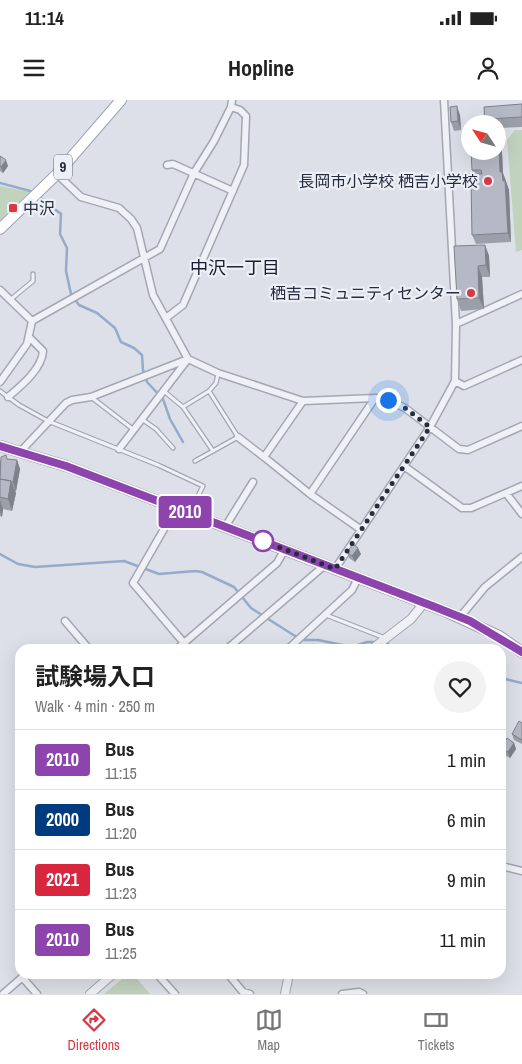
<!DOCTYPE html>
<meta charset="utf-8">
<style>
:root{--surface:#fff;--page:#f2f2f2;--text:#222;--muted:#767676;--line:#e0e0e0;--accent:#d73843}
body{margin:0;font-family:"Archivo Narrow","Noto Sans JP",sans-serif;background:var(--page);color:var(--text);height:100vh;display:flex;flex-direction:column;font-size:19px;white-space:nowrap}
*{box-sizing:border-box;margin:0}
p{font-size:16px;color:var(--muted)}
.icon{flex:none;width:28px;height:28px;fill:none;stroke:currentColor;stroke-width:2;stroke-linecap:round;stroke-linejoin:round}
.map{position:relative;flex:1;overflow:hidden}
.sheet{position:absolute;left:15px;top:544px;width:491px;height:335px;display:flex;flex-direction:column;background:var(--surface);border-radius:15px;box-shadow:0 5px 20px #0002}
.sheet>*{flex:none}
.badge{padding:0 10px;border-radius:4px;font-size:18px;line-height:32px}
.needle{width:32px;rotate:306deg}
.tools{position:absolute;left:461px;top:15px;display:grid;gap:10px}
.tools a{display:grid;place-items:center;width:45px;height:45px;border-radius:50%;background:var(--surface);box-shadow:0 5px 20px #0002;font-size:25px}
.you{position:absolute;width:25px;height:25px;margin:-12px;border:4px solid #fff;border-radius:50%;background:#1a73e8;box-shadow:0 0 0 8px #1a73e833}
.map>.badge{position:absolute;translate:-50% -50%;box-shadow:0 0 0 2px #fff}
.round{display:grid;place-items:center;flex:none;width:52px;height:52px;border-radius:26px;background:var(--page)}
.head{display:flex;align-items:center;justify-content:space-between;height:85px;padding:0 20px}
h1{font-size:24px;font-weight:700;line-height:38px}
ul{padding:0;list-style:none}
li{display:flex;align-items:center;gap:15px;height:60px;padding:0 20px;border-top:1px solid var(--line)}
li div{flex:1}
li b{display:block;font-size:19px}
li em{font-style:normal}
li .badge{min-width:55px;font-weight:700;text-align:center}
.status{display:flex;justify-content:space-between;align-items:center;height:35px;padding:0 25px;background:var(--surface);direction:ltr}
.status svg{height:14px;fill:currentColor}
header{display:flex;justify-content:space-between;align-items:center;height:65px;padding:0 20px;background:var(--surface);font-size:22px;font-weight:700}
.tabs{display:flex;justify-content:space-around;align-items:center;height:70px;border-top:1px solid var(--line);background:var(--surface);font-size:14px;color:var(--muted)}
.tabs a{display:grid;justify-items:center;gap:2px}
.tabs .on{color:var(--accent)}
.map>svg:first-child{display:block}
.park{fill:#c1d2bd}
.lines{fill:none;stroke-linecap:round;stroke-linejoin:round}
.stream{stroke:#95abcb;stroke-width:2.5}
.service-casing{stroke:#a2a7b2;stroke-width:5.5}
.minor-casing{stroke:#a2a7b2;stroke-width:9}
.tertiary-casing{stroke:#a2a7b2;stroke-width:10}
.primary-casing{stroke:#9ba3b4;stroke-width:12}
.service{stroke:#f0f1f6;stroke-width:3}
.minor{stroke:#f0f1f6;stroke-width:6}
.tertiary{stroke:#f0f1f6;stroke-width:8}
.primary{stroke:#fff;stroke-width:10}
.wall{fill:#9b9fa9}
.shaded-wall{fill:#7e828a}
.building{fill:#b4b9c5;stroke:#7e828a}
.line-casing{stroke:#fff;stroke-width:11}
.line{stroke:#8e44ad;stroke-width:8}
.walk{stroke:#252d3f;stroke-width:5;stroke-dasharray:0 9}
.poi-dot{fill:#d73843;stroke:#eceff5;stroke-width:2}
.stop-dot{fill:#fff;stroke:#8e44ad;stroke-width:2.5}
.labels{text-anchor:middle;stroke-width:4.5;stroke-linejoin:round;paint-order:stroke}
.shield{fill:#eceff5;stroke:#616776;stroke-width:1}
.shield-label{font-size:15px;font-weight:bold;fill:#252d3f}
.poi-label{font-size:16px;fill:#252d3f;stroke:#eceff5;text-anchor:end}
.neighbourhood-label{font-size:18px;fill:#181e30;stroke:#eceff5}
</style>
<div class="status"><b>11:14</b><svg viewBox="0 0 49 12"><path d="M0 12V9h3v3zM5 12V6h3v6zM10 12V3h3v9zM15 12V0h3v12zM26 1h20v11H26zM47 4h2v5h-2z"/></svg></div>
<header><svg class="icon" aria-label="menu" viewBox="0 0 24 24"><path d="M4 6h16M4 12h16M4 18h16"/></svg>Hopline<svg class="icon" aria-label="person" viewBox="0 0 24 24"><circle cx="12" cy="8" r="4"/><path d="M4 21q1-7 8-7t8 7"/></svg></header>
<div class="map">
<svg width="522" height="894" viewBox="0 0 522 894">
<rect width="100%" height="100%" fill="#dde0e8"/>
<path class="park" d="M515,30H522V150L516,152L507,40Z
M0,86L29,92L0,121Z
M128,874H133L150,894H104Z"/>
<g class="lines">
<path class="stream" d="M0,83L34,92
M38,96L61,114L60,134L67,148L66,171L71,194L79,205L97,213L115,228L121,242L134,248L142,255L143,270L147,282L163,299L170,319L183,342
M0,454L18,464L35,467L124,461L159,474L195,471L202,472L234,487L251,508L295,536L305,540H318L352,547L367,542H377
M383,543L403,549
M501,578L522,583"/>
<g class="service-casing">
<path id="service" d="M10,200L33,181V174
M0,291L19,305L48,321L158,365L203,386L190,412
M209,291L216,283L218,274
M165,292L183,307L213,351
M91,297L134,330
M183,307L209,291L238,337L195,361
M143,320L156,329L173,348
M326,515L385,538"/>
</g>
<g class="minor-casing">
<path id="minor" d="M167,65L173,64L233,91
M57,74L81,97L119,108L131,119L137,128L153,195L188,259L119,349
M0,190L32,221
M166,218L183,205L244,65L246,16L240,10L231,7
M32,221L160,149L194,73L214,41L231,7L232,0
M456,224L522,194
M455,281L464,286L522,260
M0,282L27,244L32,221
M8,297C21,286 42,269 43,251L29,237
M303,301L264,357L310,394L360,429
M238,337L264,357
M21,351L66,303L72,300L91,297L188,259L218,273L303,301L375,298L388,300L405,308L459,349L468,350L522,326
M404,366L462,408H471L522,386
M506,393L522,414
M310,394L375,298
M176,408L133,483L184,543
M225,427L253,382
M335,469L430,327L455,281L456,224L444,0
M460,517L485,487L522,457
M65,521L89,549
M177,549L277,463L285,449
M227,549L325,465
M288,549L352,490L358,478
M501,766L522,771
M157,874L175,894
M228,874L243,892L250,894
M22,877L37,894
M3,894L26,874
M342,894L359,892L363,894"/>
</g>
<g class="tertiary-casing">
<path id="tertiary" d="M372,549L411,519L424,503
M90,894L113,874
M285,894L289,874"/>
</g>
<g class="primary-casing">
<path id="primary" d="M0,129L57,74L121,0
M0,346L66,366L447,512L499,536L522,552"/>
</g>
<use href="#service" class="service"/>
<use href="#minor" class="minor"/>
<use href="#tertiary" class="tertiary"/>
<use href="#primary" class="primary"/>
</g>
<path class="wall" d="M522,4V27L499,28L501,32L503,73L509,90L511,142L476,144L472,135L471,89H463L460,80L473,74L472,70L498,51L485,24L484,7Z
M460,15L461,30L454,31L451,22Z
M0,56L8,66L3,73L0,71Z
M485,145L489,156L490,177H482L484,209L461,211L457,199Z
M7,359L17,360L20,369L16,391H15L16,393L12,411L3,409L2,417L0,416V361Z
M347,452L361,454L355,462L349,458Z
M522,623V644L514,640L512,634Z
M514,643L516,649L510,658L503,654L501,647Z"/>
<path class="shaded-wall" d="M457,6L460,15L461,30L458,21Z
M497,24L501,32L503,73L509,90L511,142L508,133L500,72Z
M6,60L8,66L3,73L1,67Z
M485,145L489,156L490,177L486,165Z
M478,166L482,177L484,209L479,198Z
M17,360L20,369L16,391L13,382Z
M11,381L16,393L12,411L8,399Z
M0,400L3,409L2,417L0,412Z
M358,448L361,454L355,462L352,456Z
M514,643L516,649L510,658L508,652Z"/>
<path class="building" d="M522,4V17L490,19V24H485L484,7Z
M457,6L458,21L451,22L450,7Z
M498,25L500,72H502L503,81H505L508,133L472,135L471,80H460V74H482L481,70H472L471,51H498Z
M0,56L6,60L1,67L0,66Z
M485,145L486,165L478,166L479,198L457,199L454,146Z
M6,355L7,359L17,360L13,382H11V381L0,379L1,357Z
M0,379L11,381L8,399L0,397Z
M353,444L358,448L352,456L347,452Z
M519,621L522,623V640L512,634Z
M507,638L514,643L508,652L501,648V647Z"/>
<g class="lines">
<g class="line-casing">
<path id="line" d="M0,346L66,366L435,507L470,521L522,552"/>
</g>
<use href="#line" class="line"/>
<path class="walk" d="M263,441L335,469L430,327L405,308L388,300"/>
</g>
<g class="poi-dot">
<circle cx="488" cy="81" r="5"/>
<rect x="8" y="103" width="10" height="10" rx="2.5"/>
<circle cx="471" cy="193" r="5"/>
</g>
<circle class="stop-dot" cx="263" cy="441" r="10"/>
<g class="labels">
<rect class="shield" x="54" y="54.5" width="18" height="25" rx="4"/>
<g class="shield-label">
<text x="63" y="72">9</text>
</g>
<g class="poi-label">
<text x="478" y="87">長岡市小学校 栖吉小学校</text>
<text x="23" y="114" text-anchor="start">中沢</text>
<text x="461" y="199">栖吉コミュニティセンター</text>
</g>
<g class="neighbourhood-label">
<text x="235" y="174">中沢一丁目</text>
</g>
</g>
</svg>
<div class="tools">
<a><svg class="needle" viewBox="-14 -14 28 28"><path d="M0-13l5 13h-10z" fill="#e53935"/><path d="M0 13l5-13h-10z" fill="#767676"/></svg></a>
</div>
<div class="you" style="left:388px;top:300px"></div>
<b class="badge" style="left:185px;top:412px;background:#8e44ad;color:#fff">2010</b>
<section class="sheet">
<div class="head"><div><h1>試験場入口</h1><p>Walk · 4 min · 250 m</p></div><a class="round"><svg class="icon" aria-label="heart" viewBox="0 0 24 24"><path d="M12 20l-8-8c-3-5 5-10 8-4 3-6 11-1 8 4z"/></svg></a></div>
<ul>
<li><span class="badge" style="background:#8e44ad;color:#fff">2010</span><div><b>Bus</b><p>11:15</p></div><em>1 min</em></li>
<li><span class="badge" style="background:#003b80;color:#fff">2000</span><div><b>Bus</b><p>11:20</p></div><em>6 min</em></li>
<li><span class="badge" style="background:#d7263d;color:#fff">2021</span><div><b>Bus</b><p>11:23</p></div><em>9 min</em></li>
<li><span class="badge" style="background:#8e44ad;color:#fff">2010</span><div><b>Bus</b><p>11:25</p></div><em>11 min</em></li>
</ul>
</section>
</div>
<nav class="tabs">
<a class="on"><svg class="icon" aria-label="directions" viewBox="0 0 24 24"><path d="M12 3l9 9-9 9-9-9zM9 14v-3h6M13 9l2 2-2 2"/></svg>Directions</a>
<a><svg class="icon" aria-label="map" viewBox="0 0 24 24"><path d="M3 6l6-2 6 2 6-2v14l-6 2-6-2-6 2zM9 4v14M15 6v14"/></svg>Map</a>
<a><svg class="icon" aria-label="tickets" viewBox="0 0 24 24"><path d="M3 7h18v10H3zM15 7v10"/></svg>Tickets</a>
</nav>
